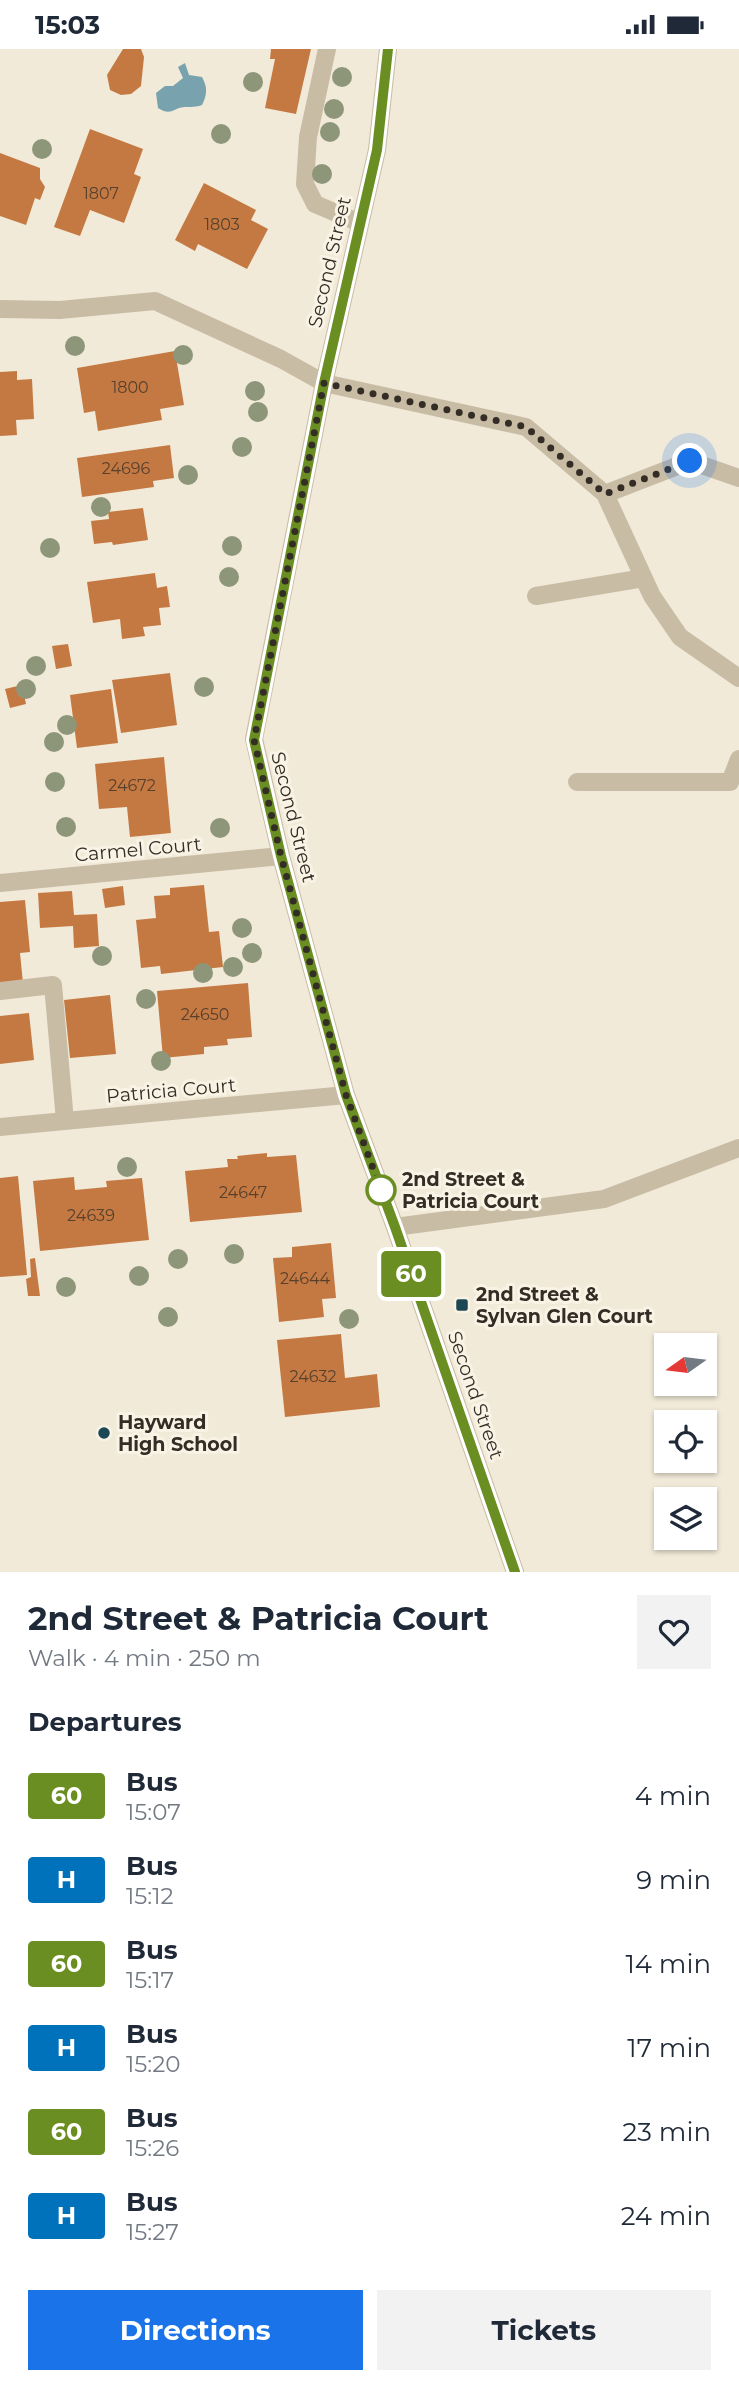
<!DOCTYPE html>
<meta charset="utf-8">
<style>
:root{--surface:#fff;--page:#f2f2f3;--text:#1f2937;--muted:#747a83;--accent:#1a73e8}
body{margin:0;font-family:Montserrat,sans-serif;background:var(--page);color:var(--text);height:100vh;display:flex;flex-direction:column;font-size:26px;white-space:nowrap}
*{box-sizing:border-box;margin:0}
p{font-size:23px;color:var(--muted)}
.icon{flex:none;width:38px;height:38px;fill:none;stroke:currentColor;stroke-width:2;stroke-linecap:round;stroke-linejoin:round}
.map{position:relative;height:1523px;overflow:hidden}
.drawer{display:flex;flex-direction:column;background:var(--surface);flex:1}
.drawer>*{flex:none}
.badge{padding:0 14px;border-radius:5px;font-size:24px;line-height:46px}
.needle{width:46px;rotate:256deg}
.tools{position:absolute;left:654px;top:1284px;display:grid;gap:14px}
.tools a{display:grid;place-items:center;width:63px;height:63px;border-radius:0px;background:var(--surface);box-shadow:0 2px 5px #0004;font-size:35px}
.you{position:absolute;width:35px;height:35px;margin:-18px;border:5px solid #fff;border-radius:50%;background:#1a73e8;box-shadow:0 0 0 10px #1a73e833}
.map>.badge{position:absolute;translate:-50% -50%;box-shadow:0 0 0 4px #fff}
h2{padding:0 28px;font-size:26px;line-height:63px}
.round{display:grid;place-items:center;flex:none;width:74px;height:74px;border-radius:0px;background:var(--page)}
.head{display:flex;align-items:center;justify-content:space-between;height:119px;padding:0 28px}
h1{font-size:33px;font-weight:700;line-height:52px}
.button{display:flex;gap:14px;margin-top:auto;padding:14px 28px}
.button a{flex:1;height:80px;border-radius:0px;background:var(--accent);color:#fff;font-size:28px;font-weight:700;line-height:80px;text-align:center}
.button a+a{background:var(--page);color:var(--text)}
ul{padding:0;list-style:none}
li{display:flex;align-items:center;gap:21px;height:84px;padding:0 28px}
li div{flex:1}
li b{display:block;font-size:26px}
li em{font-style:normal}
li .badge{min-width:77px;font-weight:700;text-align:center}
.status{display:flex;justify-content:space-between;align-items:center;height:49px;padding:0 35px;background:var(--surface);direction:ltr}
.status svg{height:19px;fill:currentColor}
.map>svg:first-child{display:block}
.water{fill:#78a2ae}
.building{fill:#c57942}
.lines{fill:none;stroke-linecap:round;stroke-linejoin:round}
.minor{stroke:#c9bca5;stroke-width:18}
.tree{fill:#8e9679}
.line-casing{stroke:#fff;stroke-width:16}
.line{stroke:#6b8e23;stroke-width:10}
.walk{stroke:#342d26;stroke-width:7;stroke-dasharray:0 12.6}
.stop-dot{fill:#fff;stroke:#6b8e23;stroke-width:3.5}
.poi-dot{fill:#1c4855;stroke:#f9f3e5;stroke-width:2.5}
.labels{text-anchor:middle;stroke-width:6;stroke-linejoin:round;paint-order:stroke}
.number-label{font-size:16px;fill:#58402d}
.street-label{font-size:19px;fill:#342d26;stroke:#f9f3e5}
.stop-label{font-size:19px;font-weight:bold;fill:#342d26;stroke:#f9f3e5;text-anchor:start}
.poi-label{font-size:19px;font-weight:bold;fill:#342d26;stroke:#f9f3e5;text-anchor:start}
</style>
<div class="status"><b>15:03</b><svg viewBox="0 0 49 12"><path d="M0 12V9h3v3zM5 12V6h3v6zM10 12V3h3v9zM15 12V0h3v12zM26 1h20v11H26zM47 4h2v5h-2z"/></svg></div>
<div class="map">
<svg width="739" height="1523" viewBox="0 0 739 1523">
<rect width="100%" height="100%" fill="#f1ead9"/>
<path class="water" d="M185,14L189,26L202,28C208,39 207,46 202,56C194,59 186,57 179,59C170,63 168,65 158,59L156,44L165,37H173L183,29L178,18Z"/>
<path class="building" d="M123,0H141L144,8L141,37L131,45L121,46L110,41L107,26Z
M271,0H311L296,65L265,59L275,10H270Z
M90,80L143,100L134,125L141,128L124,174L90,161L80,187L54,178Z
M0,104L40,119V130L45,138L40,151L35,149L26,176L0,167Z
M204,134L256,161L251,171L268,180L247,220L198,195L195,202L175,191Z
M175,302L184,356L160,360L162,371L98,382L95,362L84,364L77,319Z
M17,322V331L32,330L34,370L16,371L17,386L0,387V323Z
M170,396L174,429L153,432L154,438L82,448L77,409Z
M143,459L148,491L113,496L112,493L94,495L91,472L109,470L108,463Z
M155,524L157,539L167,537L170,558L159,559L161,576L143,578L145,587L122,590L120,570L93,574L87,533Z
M68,595L72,617L56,620L52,597Z
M170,624L177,676L121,684L112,631Z
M22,636L26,655L10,659L5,640Z
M111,640L118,694L77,699L70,646Z
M164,708L171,784L130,788L127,758L99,760L95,715Z
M204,836L209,883L219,882L223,918L161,925L160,917L141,919L136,871L156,869L154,847L170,846V839Z
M123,837L125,856L105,859L102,840Z
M72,842L74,866L97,865L99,897L74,899L73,877L40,879L38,844Z
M25,851L30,903L20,904L23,934L0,936V853Z
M248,934L252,988L227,990L228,996L204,998V1005L163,1009L157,942Z
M110,946L116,1005L70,1009L64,951Z
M29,964L34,1011L0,1015V967Z
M267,1104V1108L296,1106L302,1163L190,1173L185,1122L228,1118L227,1110H238L237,1107Z
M18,1127L27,1226L0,1228V1129Z
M74,1128L75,1141L107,1138L106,1132L142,1129L149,1191L40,1202L33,1132Z
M331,1194L336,1249L322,1250L324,1268L279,1273L273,1209L292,1208V1198Z
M35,1209L40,1247H28L26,1230L31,1228L30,1210Z
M341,1285L345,1329L377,1325L380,1358L285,1368L277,1291Z"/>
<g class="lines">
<path class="minor" d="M327,0L308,88L305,135L315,155L360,174
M388,0L377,101L324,334L254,690L281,807L346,1046L395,1178L515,1523
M0,260L60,261L155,252L281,310L324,334L526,378L605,445L652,547L680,588L739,629
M605,445L690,412L739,429
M536,547L644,529
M577,733H730L739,710
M0,834L281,807
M0,942L53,936L65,1072
M0,1078L346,1046
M395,1178L604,1150L739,1099"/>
</g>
<g class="tree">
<circle cx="342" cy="28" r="10"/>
<circle cx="253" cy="33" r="10"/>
<circle cx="334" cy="60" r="10"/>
<circle cx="330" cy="83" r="10"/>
<circle cx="221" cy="85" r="10"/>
<circle cx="42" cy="100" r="10"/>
<circle cx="322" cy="125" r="10"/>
<circle cx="75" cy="297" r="10"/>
<circle cx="183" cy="306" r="10"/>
<circle cx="255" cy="342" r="10"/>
<circle cx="258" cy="363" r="10"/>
<circle cx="242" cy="398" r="10"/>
<circle cx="188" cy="426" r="10"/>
<circle cx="101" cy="458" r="10"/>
<circle cx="232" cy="497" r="10"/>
<circle cx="50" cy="499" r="10"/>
<circle cx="229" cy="528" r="10"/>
<circle cx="36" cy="617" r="10"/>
<circle cx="204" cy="638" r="10"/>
<circle cx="26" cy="640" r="10"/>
<circle cx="67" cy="676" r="10"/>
<circle cx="54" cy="693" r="10"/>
<circle cx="55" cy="733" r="10"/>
<circle cx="66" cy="778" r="10"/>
<circle cx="220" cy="779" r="10"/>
<circle cx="242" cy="879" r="10"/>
<circle cx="252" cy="904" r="10"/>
<circle cx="102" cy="907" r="10"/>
<circle cx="233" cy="918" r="10"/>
<circle cx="203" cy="924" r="10"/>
<circle cx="146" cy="950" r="10"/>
<circle cx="161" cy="1012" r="10"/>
<circle cx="127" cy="1118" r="10"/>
<circle cx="234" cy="1205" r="10"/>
<circle cx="178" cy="1210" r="10"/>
<circle cx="139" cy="1227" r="10"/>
<circle cx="66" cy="1238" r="10"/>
<circle cx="168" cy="1268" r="10"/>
<circle cx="349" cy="1270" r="10"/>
</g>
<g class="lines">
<g class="line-casing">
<path id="line" d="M388,0L377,101L324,334L254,691L281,807L346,1046L395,1178L515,1523"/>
</g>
<use href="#line" class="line"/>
<path class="walk" d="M381,1141L346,1046L281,807L254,691L324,334L526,378L605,445L690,412"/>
</g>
<circle class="stop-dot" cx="381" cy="1141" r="14"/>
<g class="poi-dot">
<rect x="455" y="1249" width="14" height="14" rx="3.5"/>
<circle cx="104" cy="1384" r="7"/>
</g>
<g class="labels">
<g class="number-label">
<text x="101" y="150">1807</text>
<text x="222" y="181">1803</text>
<text x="130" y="344">1800</text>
<text x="126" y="425">24696</text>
<text x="132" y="742">24672</text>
<text x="205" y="971">24650</text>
<text x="243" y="1149">24647</text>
<text x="91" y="1172">24639</text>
<text x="305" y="1235">24644</text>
<text x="313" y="1333">24632</text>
</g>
<g class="street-label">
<text transform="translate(329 213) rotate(-77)" y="7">Second Street</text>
<text transform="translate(294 768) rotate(76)" y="7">Second Street</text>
<text transform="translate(138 800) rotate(-5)" y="7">Carmel Court</text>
<text transform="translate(171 1041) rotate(-5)" y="7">Patricia Court</text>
<text transform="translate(476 1346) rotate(71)" y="7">Second Street</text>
</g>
<g class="stop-label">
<text x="402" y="1137">2nd Street &amp;<tspan x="402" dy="22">Patricia Court</tspan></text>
</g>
<g class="poi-label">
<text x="476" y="1252">2nd Street &amp;<tspan x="476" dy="22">Sylvan Glen Court</tspan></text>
<text x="118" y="1380">Hayward<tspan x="118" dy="22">High School</tspan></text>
</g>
</g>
</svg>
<div class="tools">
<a><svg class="needle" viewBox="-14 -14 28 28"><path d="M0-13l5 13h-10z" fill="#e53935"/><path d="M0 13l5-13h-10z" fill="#747a83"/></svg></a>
<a><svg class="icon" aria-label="locate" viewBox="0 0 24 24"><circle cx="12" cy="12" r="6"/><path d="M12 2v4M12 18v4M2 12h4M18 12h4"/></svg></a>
<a><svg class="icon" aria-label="layers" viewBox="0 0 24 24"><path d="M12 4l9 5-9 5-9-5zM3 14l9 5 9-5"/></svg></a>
</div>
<div class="you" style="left:690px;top:412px"></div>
<b class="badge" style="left:411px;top:1225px;background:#6b8e23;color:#fff">60</b>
</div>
<section class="drawer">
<div class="head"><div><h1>2nd Street &amp; Patricia Court</h1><p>Walk · 4 min · 250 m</p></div><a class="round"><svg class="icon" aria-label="heart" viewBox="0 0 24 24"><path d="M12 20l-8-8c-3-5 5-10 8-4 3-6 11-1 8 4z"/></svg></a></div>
<h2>Departures</h2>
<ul>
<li><span class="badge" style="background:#6b8e23;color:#fff">60</span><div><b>Bus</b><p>15:07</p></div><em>4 min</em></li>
<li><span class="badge" style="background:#0072bc;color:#fff">H</span><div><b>Bus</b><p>15:12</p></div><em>9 min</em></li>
<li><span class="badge" style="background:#6b8e23;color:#fff">60</span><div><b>Bus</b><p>15:17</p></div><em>14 min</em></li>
<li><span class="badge" style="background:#0072bc;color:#fff">H</span><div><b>Bus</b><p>15:20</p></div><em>17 min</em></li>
<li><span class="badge" style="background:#6b8e23;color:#fff">60</span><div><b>Bus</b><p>15:26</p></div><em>23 min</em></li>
<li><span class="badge" style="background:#0072bc;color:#fff">H</span><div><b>Bus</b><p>15:27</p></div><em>24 min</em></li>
</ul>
<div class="button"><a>Directions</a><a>Tickets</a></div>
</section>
